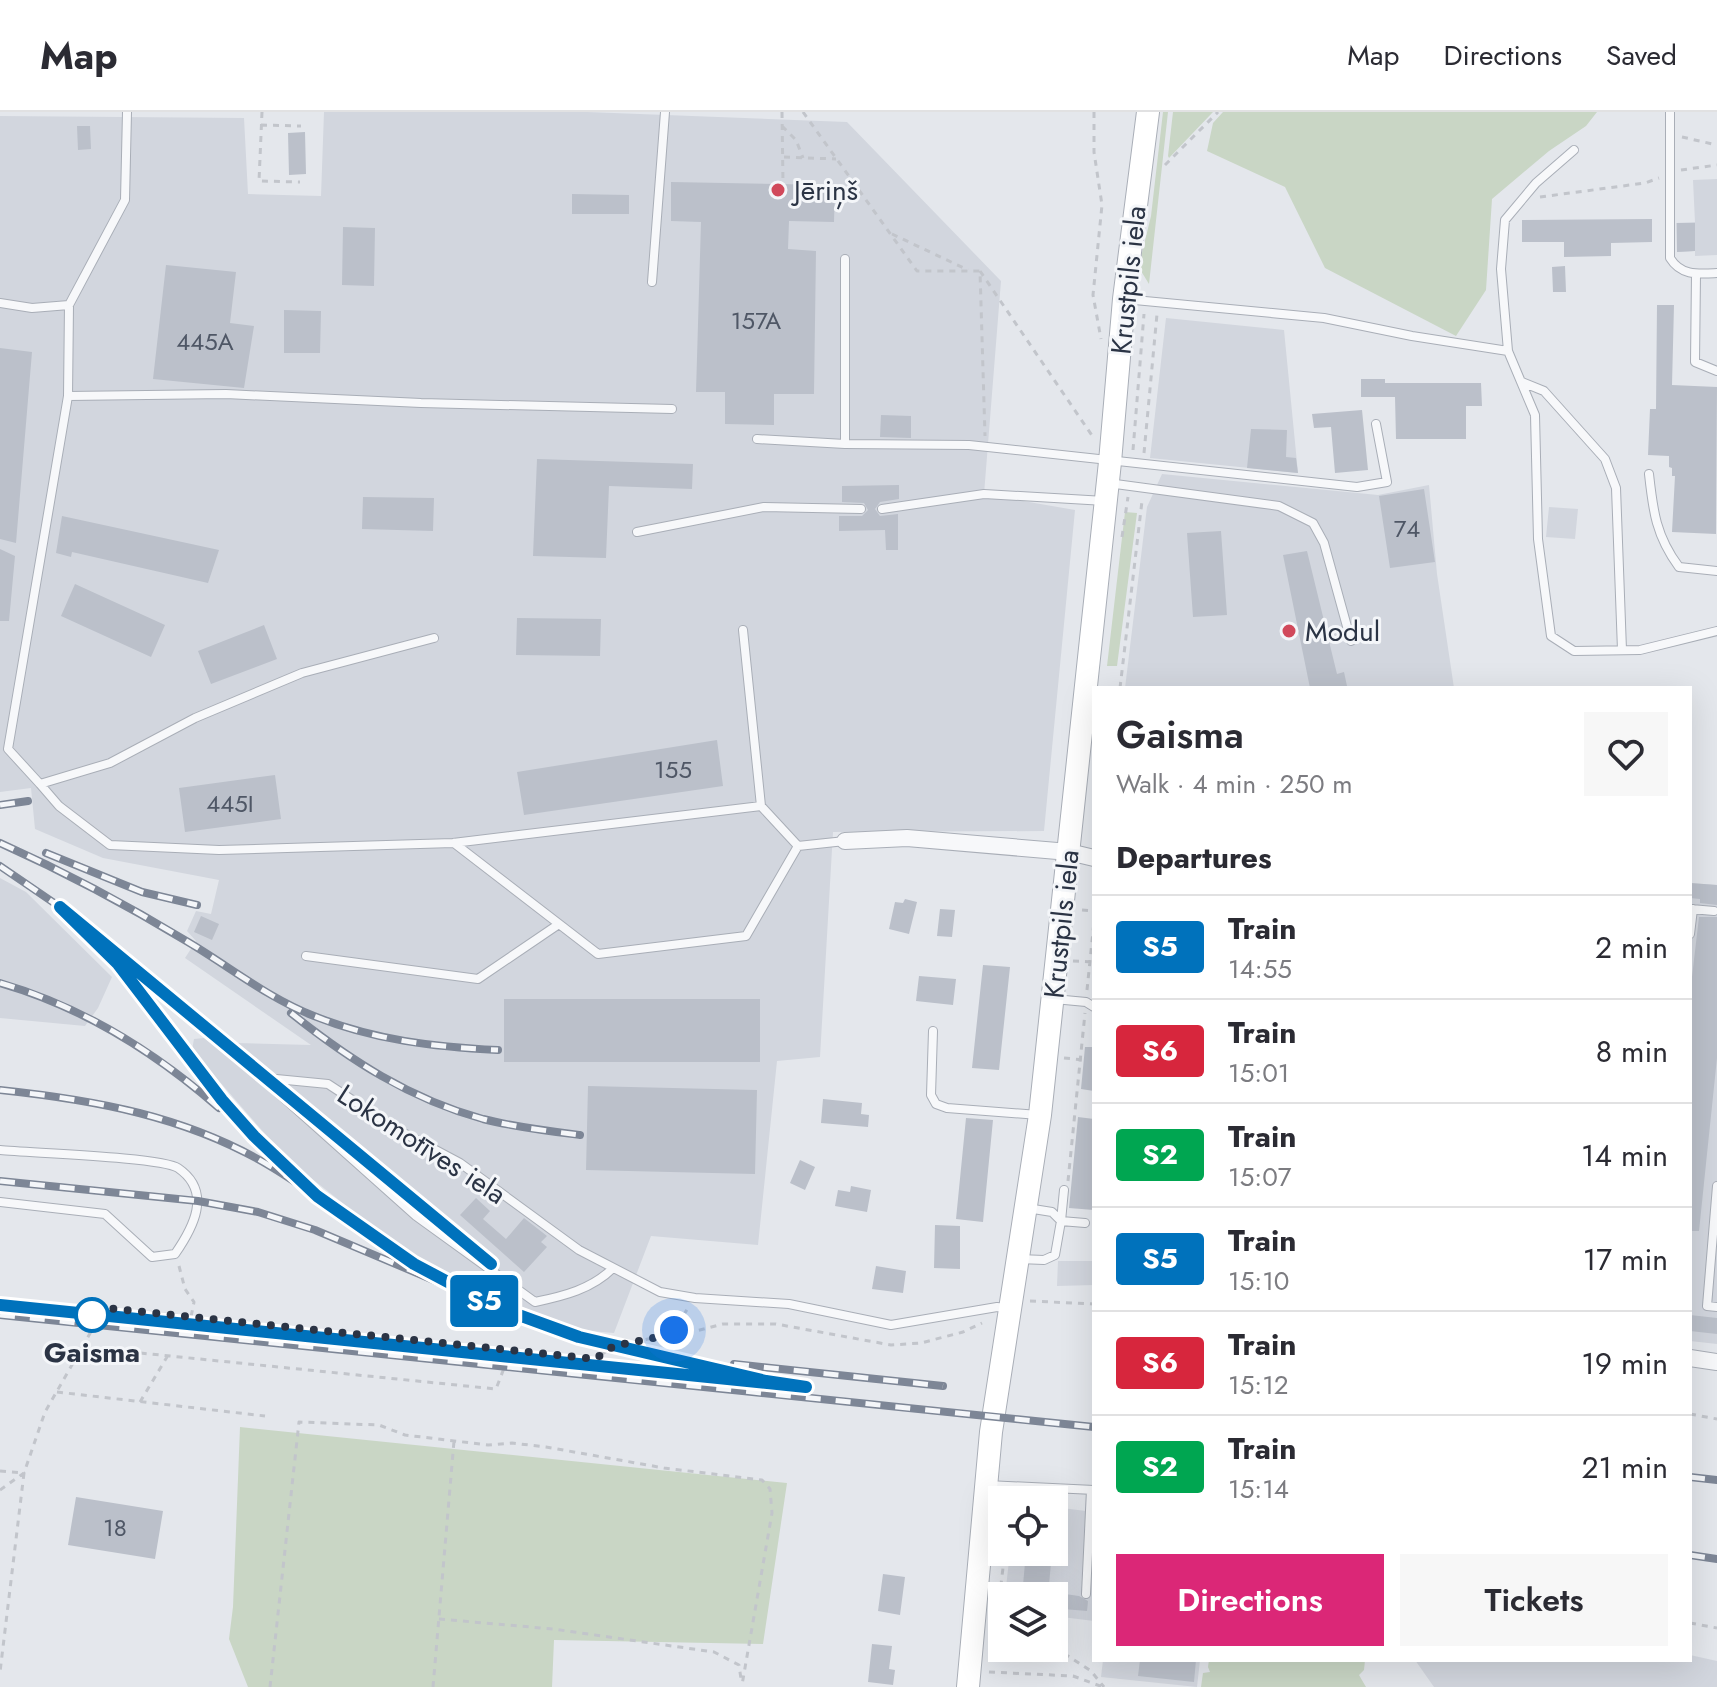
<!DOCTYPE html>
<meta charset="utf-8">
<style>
:root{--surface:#fff;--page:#f7f7f7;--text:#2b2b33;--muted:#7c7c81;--line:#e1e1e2;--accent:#db2777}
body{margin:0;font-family:Jost,sans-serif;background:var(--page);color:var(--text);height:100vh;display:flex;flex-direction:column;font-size:30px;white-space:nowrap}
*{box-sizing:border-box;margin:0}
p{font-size:26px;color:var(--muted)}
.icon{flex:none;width:44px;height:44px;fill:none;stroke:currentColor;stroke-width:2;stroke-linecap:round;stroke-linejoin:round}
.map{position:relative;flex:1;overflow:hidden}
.panel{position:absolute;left:1092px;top:574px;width:600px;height:976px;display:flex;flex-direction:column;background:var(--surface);border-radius:0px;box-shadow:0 8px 32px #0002}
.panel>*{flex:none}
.badge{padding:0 16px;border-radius:6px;font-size:28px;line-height:52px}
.controls{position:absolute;left:988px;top:1374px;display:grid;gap:16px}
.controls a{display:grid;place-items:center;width:80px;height:80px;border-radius:0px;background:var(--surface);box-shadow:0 8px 32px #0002;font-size:40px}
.you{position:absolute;width:40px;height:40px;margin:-20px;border:6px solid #fff;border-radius:50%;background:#1a73e8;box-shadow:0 0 0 12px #1a73e833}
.map>.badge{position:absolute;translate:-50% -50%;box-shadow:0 0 0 4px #fff}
h2{padding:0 24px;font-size:30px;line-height:72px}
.round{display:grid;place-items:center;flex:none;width:84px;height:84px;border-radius:0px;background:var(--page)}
.overview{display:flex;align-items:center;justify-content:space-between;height:136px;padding:0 24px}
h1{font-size:38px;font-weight:600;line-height:60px}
.primary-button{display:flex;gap:16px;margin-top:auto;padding:16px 24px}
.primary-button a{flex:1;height:92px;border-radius:0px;background:var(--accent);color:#fff;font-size:32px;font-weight:600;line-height:92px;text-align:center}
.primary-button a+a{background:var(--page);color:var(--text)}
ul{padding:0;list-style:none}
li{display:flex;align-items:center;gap:24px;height:104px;padding:0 24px;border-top:2px solid var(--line)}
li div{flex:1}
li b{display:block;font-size:30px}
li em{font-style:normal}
li .badge{min-width:88px;font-weight:700;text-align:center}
header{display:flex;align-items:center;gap:48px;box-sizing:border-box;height:112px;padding:0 40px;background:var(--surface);border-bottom:2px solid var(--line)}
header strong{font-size:38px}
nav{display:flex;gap:44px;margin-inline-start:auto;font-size:28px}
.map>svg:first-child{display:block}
.built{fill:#d2d6de}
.green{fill:#c9d6c5}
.building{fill:#bbc0ca}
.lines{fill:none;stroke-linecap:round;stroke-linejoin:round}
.lane-casing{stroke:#a9aeb7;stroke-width:10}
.street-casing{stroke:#a9aeb7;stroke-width:18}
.secondary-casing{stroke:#a9aeb7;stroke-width:24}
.path{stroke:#c2c5cb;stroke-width:3;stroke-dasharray:6 6;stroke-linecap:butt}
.lane{stroke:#f7f8fa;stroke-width:8}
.street{stroke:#f7f8fa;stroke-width:16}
.secondary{stroke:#fff;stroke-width:22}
.rail-casing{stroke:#7d8696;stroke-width:8}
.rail{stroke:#f4f6f9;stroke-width:5;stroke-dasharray:15;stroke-linecap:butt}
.line-casing{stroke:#fff;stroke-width:18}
.line{stroke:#0072bc;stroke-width:12}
.walk{stroke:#2b3445;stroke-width:8;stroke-dasharray:0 14.4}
.poi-dot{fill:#d1495b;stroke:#f4f6f9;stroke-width:3}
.stop-dot{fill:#fff;stroke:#0072bc;stroke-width:4}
.labels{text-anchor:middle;stroke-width:6;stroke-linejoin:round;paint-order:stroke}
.number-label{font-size:24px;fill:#4f5766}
.poi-label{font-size:28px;fill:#2b3445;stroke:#f4f6f9;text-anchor:start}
.street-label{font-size:28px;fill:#2b3445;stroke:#f4f6f9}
.stop-label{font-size:28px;font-weight:bold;fill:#2b3445;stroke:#f4f6f9}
</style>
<header>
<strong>Map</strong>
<nav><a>Map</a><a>Directions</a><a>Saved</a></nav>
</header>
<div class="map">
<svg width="1717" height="1575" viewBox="0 0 1717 1575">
<rect width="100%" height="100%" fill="#e4e7ec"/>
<path class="built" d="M324,0H587L847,10L1001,169L984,382L1075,398L1044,719L833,720L820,945L777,949L758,1133L651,1124L614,1221L578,1218L421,1153L287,1047L192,938L194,927L204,926L227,942L236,931L311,933L185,846L196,829L187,819L196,799L211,802L219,768L103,746L35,717L31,676L0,680V4L244,6L248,82L321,84Z
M1717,67V143L1695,144V139L1677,140L1676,111L1695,110L1693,68Z
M1166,206L1284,218L1298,361L1150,346Z
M1162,362L1378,383L1429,373L1437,462L1454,576H1125L1147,395Z
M1549,395L1578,397L1575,427L1546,425Z
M0,766L26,780L112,865L98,896L85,914L0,906Z
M1690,771L1717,773V1232L1690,1229Z
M1058,1149H1094V1173L1057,1174Z
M1054,1395L1094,1400V1509L1054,1504V1484H1005L1010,1440H1054Z
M1690,1543L1717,1549V1575H1434L1415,1548H1690Z
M1103,1548H1200L1197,1575L1101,1565Z"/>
<path class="green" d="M1163,0H1168L1149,172L1141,159L1142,141L1151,104Z
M1173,0H1213L1169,46L1168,44Z
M1223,0H1597L1586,14L1549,39L1492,87L1486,178L1456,224L1325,156L1285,75L1207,39L1213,11Z
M1125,400L1137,401L1117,554H1107Z
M240,1315L787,1371L763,1532L554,1528L552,1575H248L229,1527L233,1495Z
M1209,1548H1365L1364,1558L1359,1563L1366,1575H1201L1203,1561L1210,1560L1208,1555Z"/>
<path class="building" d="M77,14H90L91,37L78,38Z
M305,20L306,62L289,63L288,21Z
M671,70L835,73L834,110L789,109L788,137L816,139L814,282H774V313L725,312V280H696L701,110L671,109Z
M572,82L629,83V102H572Z
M1652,107V130L1611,131V144L1564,145V130H1522V108Z
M1677,111H1695V139L1677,140Z
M343,115L375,116L374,174L342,173Z
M166,153L236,160L230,211L254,214L244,276L153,267Z
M1565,154L1566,180H1553L1552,155Z
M1657,193H1674L1672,273L1717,275L1716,422L1672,420L1675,364H1672V356L1669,355V344L1648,343L1650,297H1656Z
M284,198L321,199L320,241H284Z
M0,236L32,240L16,431L0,427Z
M1361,267H1385V271H1481L1482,294H1466V327H1396L1395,285H1361Z
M1362,298L1368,358L1335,361L1331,315L1314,316L1312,302Z
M881,303L911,304V326L880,325Z
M1251,317L1287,318L1286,345L1296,346L1298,361L1247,356Z
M537,347L693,352L692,377L609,374L606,446L533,444Z
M899,373V387L880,390L875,397L880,404L898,402V438H886L885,418L839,419V404H862L868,398L864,391L842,390V374Z
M1424,377L1435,450L1390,456L1379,384Z
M363,385L434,386L433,419L362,417Z
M62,404L219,438L208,471L72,440L71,445L56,441Z
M1221,419L1227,503L1193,505L1187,421Z
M0,437L15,444L9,509H0Z
M1307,439L1337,562L1344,560L1347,574L1310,576L1283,443Z
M75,472L165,513L151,545L61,504Z
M517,506L601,507L600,544L516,543Z
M264,513L277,547L211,572L198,539Z
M717,628L723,674L524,703L517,660Z
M275,663L281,707L185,720L179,676Z
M1690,771L1717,773V793L1700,791V787L1690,786Z
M905,787L917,790L909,822L889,817L895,790L903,791Z
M940,797L955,798L952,825L937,824Z
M201,804L219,812L212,828L194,820Z
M1699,805H1717V946L1699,1119H1690V882Z
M983,853L1010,855L999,958L972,956Z
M919,864L956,867L953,893L916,889Z
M504,887H760V950H504Z
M1085,935H1094V979L1081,977Z
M588,974L757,978L755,1062L586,1058Z
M823,987L862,991L861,1002L869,1003L868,1015L821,1011Z
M1078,1005L1094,1007V1098L1069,1096Z
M966,1006L993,1008L983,1110L956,1107Z
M800,1048L815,1055L805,1078L790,1071Z
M851,1074L871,1078L867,1100L835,1094L838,1078L850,1080Z
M476,1086L490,1099L483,1107L506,1127L524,1106L547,1124L541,1130L547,1135L524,1160L460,1103Z
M935,1113L960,1114V1157L934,1156Z
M876,1154L906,1159L903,1181L872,1177Z
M1690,1203L1717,1206V1222L1690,1219Z
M76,1385L163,1399L155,1447L68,1433Z
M1026,1440H1052L1048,1484H1022Z
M883,1462L905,1465L900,1503L878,1499Z
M1065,1482L1079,1484L1088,1489L1087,1499L1063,1497Z
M872,1532L892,1534L889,1557L895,1558L893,1573L868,1570Z
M1140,1548H1196L1194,1570L1138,1564Z"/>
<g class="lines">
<g class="lane-casing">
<path id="lane" d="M1670,0V146C1681,164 1698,162 1717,161
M1574,38L1536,71L1505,108L1501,157L1508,239L1535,303L1538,427L1551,524L1574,539L1640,538L1717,519
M845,147V332L969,333L1357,375L1387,370L1376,312
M1696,162L1695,250L1717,259
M652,170L665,0
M1124,187L1324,206L1412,224L1508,239
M0,191L32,196L69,193L68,284L8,637L40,672L110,651L195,606L302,561L434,526
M69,193L125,88L127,0
M1522,270L1544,279L1605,347L1616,376L1622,538
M68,284L226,282L421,291L672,297
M757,327L845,332
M1649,362C1653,399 1656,424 1679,455L1717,459
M1108,371L1279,394L1313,411L1324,431L1351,529
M882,397L984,382L1105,389
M637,420L764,395L861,397
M743,518L761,694
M40,672L59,694L110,733L219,738L453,731L761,694L798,734L845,729
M454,731L598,842L746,824L798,734
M1691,797L1714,799
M1690,822L1693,797
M306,844L478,867L559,812
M1054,887L1086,890L1094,895
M933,919L931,983L936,992L947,996L1039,1003
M0,1038C29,1041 162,1045 178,1056C213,1080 193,1116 175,1142L152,1145L105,1102L0,1090
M1717,1074L1707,1194L1717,1195
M1064,1078L1061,1109L1085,1111
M1019,1147L1044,1148L1055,1143L1061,1109L1052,1100L1027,1096
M613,1156C592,1177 564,1184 535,1190L416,1104L266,970V966L328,972L398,1018L460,1051L579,1138L660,1180L695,1186L789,1192L891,1213L997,1195L1008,1196
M987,1373L1094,1378
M1086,1482L1091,1378"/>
</g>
<g class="street-casing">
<path id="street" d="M845,729L907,726L1069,740L1094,746
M1690,1246L1717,1250"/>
</g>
<g class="secondary-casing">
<path id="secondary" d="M968,1575L991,1320L1040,1003L1110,350L1124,187L1148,0"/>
</g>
<path class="path" d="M262,0L259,69L300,70
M782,0L783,72
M803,0L917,159H980L985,324
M1094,0V40L1102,93L1093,183L1101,227
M261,13L301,14
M782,14L796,28L803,46
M1682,25L1717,33
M784,45L836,47
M1165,53L1218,0
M1681,58L1717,53
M1540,85L1645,71L1659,66
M892,122L968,158
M980,159L1093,325
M1133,338L1144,202
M1144,341L1157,202
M1122,425L1128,385
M1120,576L1142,389
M1082,798L1094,799
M1073,849L1093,850
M1087,878L1094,810
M1064,946L1084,948
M1068,1069L1085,901
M179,1154L185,1177L194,1190L191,1205
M1030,1189L1094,1192
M675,1218L696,1219L723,1212H776L891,1233L921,1231L963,1220L982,1211
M81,1235L496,1277L511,1238
M57,1280L265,1304
M140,1290L167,1245
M1690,1302L1717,1307
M0,1359L24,1361L0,1560
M0,1378L24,1361L45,1300L92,1218L97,1195L595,1247L614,1234L658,1225L674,1218L688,1196
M1002,1498L999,1488L1005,1440
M439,1507L553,1517L714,1540L739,1553L741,1567
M1690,1511L1717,1516
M1054,1535L1091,1559L1104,1575
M989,1560L1073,1564L1103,1575
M270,1575L299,1310L379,1313L405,1323L488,1333L512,1331L546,1335L664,1356L762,1368L770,1377L772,1401L742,1573
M433,1575L454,1329"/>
<use href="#lane" class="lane"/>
<use href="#street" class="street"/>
<use href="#secondary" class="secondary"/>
<g class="rail-casing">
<path id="rail" d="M0,693L28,689
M0,731C65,760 127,793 188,830C230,855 268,886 314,904C374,928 434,935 498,938
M46,741L142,780L197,793
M0,754L60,795L491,1152
M120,854C175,922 221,996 285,1055
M0,871C83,895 154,939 219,996
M291,901C350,948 410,987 483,1007C515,1015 548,1019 580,1023
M0,978C95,988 186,1004 270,1054C317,1082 360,1117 406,1148
M0,1069L198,1089L258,1100L315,1118L540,1213C624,1239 712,1261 798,1274
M0,1203L1094,1315
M734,1252L943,1274
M1690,1365L1717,1368
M1690,1443L1717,1447"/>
</g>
<use href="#rail" class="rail"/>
</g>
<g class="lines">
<g class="line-casing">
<path id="line" d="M0,1193L806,1275L766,1269L579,1225L491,1193L414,1152L317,1084L254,1024L222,988L118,852L60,795L491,1152"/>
</g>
<use href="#line" class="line"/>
<path class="walk" d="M92,1203L95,1204L97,1195L595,1247L614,1234L658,1225L674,1218"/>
</g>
<g class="poi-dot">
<circle cx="778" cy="78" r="8"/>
<circle cx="1289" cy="519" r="8"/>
</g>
<circle class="stop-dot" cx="92" cy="1203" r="16"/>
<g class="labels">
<g class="number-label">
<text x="756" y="217">157A</text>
<text x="205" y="238">445A</text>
<text x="1407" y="425">74</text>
<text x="673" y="666">155</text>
<text x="230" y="700">445I</text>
<text x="115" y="1424">18</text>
</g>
<g class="poi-label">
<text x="794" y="88">Jēriņš</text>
<text x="1305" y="529">Modul</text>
</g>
<g class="street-label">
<text transform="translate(1128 168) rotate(-84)" y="10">Krustpils iela</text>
<text transform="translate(1061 812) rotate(-84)" y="10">Krustpils iela</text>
<text transform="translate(422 1032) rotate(33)" y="10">Lokomotīves iela</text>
</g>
<g class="stop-label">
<text x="92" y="1250">Gaisma</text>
</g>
</g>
</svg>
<div class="controls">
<a><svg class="icon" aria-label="locate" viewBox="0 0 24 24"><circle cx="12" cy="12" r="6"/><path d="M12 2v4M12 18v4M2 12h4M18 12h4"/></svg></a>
<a><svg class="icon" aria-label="layers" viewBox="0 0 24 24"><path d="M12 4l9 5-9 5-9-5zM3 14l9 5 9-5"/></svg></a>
</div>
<div class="you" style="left:674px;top:1218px"></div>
<b class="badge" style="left:484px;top:1189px;background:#0072bc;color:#fff">S5</b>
<section class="panel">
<div class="overview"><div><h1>Gaisma</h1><p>Walk · 4 min · 250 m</p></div><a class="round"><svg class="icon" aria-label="heart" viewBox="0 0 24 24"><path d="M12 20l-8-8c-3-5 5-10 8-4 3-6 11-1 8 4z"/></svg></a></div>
<h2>Departures</h2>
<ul>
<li><span class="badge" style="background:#0072bc;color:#fff">S5</span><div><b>Train</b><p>14:55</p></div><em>2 min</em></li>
<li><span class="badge" style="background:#d7263d;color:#fff">S6</span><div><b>Train</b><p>15:01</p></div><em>8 min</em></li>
<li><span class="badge" style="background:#00a651;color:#fff">S2</span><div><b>Train</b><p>15:07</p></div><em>14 min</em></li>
<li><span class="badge" style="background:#0072bc;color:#fff">S5</span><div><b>Train</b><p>15:10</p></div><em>17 min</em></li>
<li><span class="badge" style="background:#d7263d;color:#fff">S6</span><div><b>Train</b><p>15:12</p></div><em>19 min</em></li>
<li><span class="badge" style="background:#00a651;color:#fff">S2</span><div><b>Train</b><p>15:14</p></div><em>21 min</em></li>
</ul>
<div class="primary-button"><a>Directions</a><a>Tickets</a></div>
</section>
</div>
